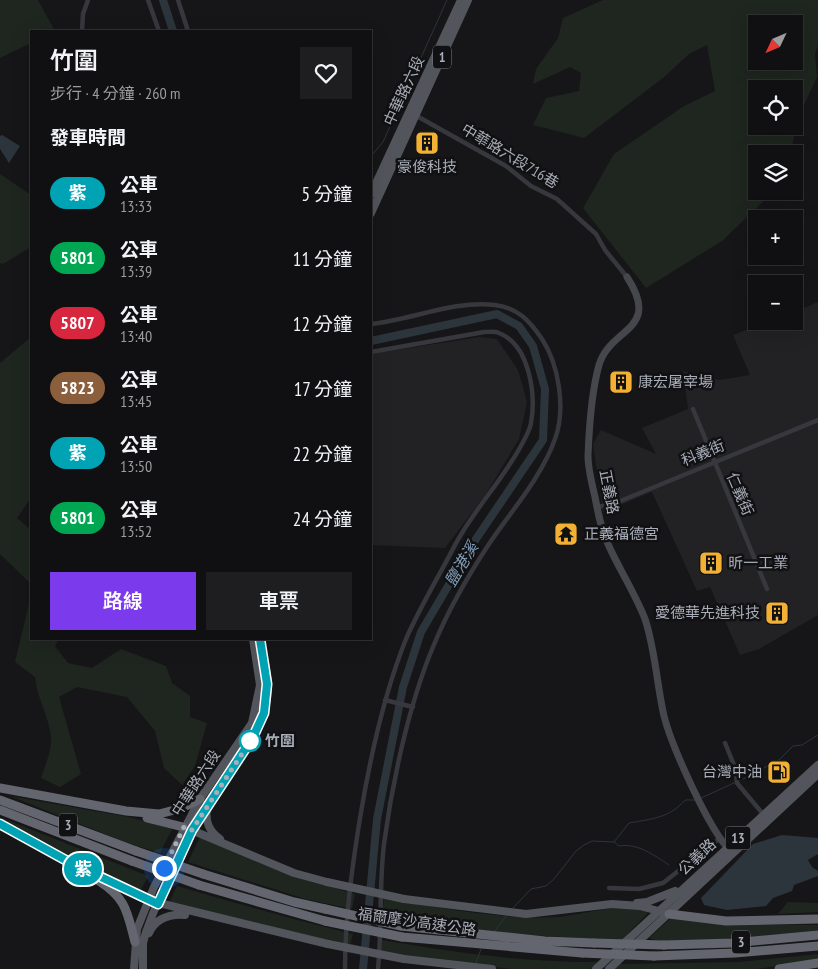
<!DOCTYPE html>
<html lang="zh-TW">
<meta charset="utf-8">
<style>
:root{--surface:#101012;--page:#1e1e20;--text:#f1f3f6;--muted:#9c9d9f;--line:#303032;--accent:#7c3aed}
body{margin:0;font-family:"PT Sans Narrow","Noto Sans TC",sans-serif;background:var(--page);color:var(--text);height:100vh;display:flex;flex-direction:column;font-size:19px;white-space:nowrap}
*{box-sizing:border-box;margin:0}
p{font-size:16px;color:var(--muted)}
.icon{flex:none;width:28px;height:28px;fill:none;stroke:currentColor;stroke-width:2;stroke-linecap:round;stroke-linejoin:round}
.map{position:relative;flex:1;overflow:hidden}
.panel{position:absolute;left:30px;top:30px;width:342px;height:610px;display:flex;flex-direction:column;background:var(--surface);border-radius:0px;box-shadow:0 5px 20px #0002,0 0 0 1px var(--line)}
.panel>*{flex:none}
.badge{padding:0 10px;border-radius:16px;font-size:18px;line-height:32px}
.needle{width:32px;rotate:226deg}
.fabs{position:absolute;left:748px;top:15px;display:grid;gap:10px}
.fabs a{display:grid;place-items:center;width:55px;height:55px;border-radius:0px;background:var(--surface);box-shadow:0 5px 20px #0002,0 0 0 1px var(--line);font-size:25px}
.you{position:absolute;width:25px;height:25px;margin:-12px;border:4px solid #fff;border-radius:50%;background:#1a73e8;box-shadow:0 0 0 8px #1a73e833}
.map>.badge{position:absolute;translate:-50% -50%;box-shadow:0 0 0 2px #fff}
h2{padding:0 20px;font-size:19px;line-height:45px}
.round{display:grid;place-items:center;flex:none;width:52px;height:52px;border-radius:0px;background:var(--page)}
.head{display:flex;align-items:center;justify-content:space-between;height:85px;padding:0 20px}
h1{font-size:24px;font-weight:600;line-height:38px}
.primary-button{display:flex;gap:10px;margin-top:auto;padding:10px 20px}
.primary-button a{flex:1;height:58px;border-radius:0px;background:var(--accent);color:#fff;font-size:20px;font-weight:600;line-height:58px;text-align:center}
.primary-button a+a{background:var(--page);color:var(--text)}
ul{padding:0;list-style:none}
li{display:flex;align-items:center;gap:15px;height:65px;padding:0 20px}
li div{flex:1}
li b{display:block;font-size:19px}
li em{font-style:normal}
li .badge{min-width:55px;font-weight:700;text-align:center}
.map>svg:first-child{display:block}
.built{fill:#222225}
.green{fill:#1e261f;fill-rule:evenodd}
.water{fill:#2c353c}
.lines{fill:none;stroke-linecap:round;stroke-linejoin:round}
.stream{stroke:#2c353c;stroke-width:1}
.river{stroke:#2c353c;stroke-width:8}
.street{stroke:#37383d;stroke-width:4.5}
.secondary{stroke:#45474d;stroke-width:7}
.primary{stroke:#53555c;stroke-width:8}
.highway{stroke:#63666e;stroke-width:9}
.primary-bridge{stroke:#53555c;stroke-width:8}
.highway-bridge{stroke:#63666e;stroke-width:9}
.line-casing{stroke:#fff;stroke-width:11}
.line{stroke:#00a3b4;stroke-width:8}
.walk{stroke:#a8adb8;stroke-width:5;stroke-dasharray:0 9}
.stop-dot{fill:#fff;stroke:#00a3b4;stroke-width:2.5}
.labels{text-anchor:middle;stroke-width:5;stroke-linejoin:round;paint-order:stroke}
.shield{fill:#111113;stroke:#7b7e86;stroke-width:1}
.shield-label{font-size:14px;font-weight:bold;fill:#a8adb8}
.street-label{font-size:15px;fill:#a8adb8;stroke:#111113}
.poi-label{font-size:15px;fill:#a8adb8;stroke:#111113;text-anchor:start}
.stop-label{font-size:15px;font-weight:bold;fill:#a8adb8;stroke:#111113;text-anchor:start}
.water-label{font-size:16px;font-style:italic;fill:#7f9bb3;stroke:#111113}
</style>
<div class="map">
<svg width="818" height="969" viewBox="0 0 818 969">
<rect width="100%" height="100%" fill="#161618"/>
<path class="built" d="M818,302V615L759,649L740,655L710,587L697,591L652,492L603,512L593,444L601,430L656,454L642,428L688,409L683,371L720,380L750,375L733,335L770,321H794V312Z
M479,337L497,339L518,370L527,402L519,439L486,494L445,548L371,545V354Z"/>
<path class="green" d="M0,0H38L55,31H31V43L0,58Z
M603,0H818V45L815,54L817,77L799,116L790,154H756V191H771L770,195L722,241L646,288L583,208L614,154L684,106L715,91L707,45L689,54L663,78L584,138L533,125L546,98L579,91L581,73L570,67L533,84L536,69L558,38L563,18ZM756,24H794V61H756ZM756,89H794V126H756Z
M0,174L31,195V247L3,264L0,263Z
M31,337V498L17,518L31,530V584L0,554V363Z
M31,595V639H59L55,646L68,663L92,668L121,649L166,666L172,683L190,696V717L207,723L195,766L182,785L164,768L155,731L127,697L77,687L59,697L81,774L60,787L41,778C44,767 52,751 51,739C50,718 37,699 35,677L15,662Z
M10,796L129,817L172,829L160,853L125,842Z
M0,817L148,876L140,892L36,839Z
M200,837L302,879L355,894L352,909L305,899L188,862Z
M177,886C236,903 294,920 353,934L350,945L169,903Z
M384,898C441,908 500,920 558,917C582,915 628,900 648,913L622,940C541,937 461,932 382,915Z
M788,902L818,903V912L778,914Z
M671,918L715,924L818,925V930C789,934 671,949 649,938Z
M382,940C453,952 526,963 598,962L590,969H512L424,959L381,951Z
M818,954V960L757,969H614L619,964L739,962Z"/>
<path class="water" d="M2,135L20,146L9,163L0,149V136Z
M782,835L818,838V854L808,860L812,867L818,871V876L794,885L792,891L773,898L766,906L727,910L704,905L701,898L753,844Z"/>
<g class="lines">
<path class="stream" d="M371,156L383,142L447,0
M701,798L745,778L779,760L793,746L802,745L818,735
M614,842L619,846C638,843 654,855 669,865
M513,908L531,889L546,886L554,879L576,851L584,845L592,841L614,842L629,823C651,819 670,818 685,800H695
M494,932L507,915
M476,963L481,949"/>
<path class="river" d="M163,0L173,31
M363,969L377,819L403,687L421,632L474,542L543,440L545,389L533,346L519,326L497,314L371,341"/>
<path class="street" d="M148,0L159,31
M178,0L188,31
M82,31L83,14L88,0
M415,115L506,166L531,186L557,199L596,234L605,250L627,277
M371,324C412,320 453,300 495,305C518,308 529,320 542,339C559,365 566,409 555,439C542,476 513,509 491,541C469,574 448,610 433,647C409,704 392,783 384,844C379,885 382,928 378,969
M693,409L767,589
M597,507L613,504L818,420
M385,700L413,707
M725,743L736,770L737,783L763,814
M609,888L639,889L663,883L719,839
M345,969C345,918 352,868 360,818C370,758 383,696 406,639C420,607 439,576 455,545C474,509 503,480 522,444C525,438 530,430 531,423C536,395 530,345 499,333C495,331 489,332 484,332L371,352"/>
<path class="secondary" d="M627,277C662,331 610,327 599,365C592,390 589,430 588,456C588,469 592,484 595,497C598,513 601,529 608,544C619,569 635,593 645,619C655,648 657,686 664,716C671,744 710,833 731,851"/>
<path class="primary" d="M371,194L461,0
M371,213L468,0
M207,808C205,822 209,831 220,839
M189,829L294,873L327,882
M404,899L526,914L612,904L640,906L662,912
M155,902L328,944
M637,903L647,902L675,891
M149,933C156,918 170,914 185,915
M404,959L492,969
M134,969L137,929L154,887L200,799L252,723L260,685L253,639
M143,969V943L146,932C162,888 184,841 209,801C229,770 262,737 267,699C270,680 264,658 260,639
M596,969L818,765
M609,969L818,774"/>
<path class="highway" d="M0,788L126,811L159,814L182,808L200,799
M0,800L136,851
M0,810L132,861
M147,818L183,827
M0,824L69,862L148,900
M203,874L294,902L325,909
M99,881C127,899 127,912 135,942
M199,885L325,921
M669,914L726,921L818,919
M401,926L545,941L594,943
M402,937L582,953
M664,945L733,943L818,935
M654,956L735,953L818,946
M779,969L818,963"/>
<path class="primary-bridge" d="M327,882L404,899
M328,944L404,959"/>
<path class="highway-bridge" d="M136,851L203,874
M132,861L199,885
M325,909L401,926
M325,921L402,937
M594,943L664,945
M582,953L654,956"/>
</g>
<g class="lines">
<g class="line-casing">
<path id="line" d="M0,824L69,862L158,904L192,830L253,737L264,713L267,684L260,639"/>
</g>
<use href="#line" class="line"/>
<path class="walk" d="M164,868L184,827L192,830L253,737L250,741"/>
</g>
<defs>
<g id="building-square" transform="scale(1.25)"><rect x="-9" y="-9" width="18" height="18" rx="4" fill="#f2b134" stroke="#111113"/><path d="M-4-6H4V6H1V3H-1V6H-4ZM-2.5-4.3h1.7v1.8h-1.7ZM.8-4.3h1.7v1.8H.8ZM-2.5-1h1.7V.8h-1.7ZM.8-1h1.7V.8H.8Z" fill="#111"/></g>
<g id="temple-square" transform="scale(1.25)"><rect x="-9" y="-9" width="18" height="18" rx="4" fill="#f2b134" stroke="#111113"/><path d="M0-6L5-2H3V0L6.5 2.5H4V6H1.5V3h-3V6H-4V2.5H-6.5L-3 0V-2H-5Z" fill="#111"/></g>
<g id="fuel-square" transform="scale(1.25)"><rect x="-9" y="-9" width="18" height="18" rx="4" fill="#f2b134" stroke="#111113"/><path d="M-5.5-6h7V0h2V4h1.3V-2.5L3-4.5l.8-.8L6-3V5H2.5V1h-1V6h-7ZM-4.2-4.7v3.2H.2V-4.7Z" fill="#111"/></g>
</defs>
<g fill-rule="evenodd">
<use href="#building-square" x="427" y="143"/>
<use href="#building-square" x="621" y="382"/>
<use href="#temple-square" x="566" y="534"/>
<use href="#building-square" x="711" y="563"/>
<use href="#building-square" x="777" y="613"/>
<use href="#fuel-square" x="779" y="772"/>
</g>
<circle class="stop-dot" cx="250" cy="741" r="10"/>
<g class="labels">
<g class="shield">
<rect x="433" y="45.5" width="18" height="23" rx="4"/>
<rect x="59" y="813.5" width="18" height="23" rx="4"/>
<rect x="725.5" y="826.5" width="25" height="23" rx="4"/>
<rect x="732" y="930.5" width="18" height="23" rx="4"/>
</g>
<g class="shield-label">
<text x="442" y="62">1</text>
<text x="68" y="830">3</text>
<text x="738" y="843">13</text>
<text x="741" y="947">3</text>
</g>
<g class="street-label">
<text transform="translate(404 91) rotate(-65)" y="5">中華路六段</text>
<text transform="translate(510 156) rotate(31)" y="5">中華路六段716巷</text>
<text transform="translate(703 453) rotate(-22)" y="5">科義街</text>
<text transform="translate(609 492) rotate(79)" y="5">正義路</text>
<text transform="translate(740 494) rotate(67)" y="5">仁義街</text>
<text transform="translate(196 783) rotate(-57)" y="5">中華路六段</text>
<text transform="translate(697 857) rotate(-43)" y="5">公義路</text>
<text transform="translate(417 922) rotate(8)" y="5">福爾摩沙高速公路</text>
</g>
<g class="poi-label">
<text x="427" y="172" text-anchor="middle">豪俊科技</text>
<text x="638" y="387">康宏屠宰場</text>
<text x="584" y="539">正義福德宮</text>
<text x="728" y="568">昕一工業</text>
<text x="760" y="618" text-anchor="end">愛德華先進科技</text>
<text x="762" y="777" text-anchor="end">台灣中油</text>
</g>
<g class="stop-label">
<text x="265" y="746">竹圍</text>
</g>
<g class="water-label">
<text transform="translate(461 564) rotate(-59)" y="6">鹽港溪</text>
</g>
</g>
</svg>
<div class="fabs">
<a><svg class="needle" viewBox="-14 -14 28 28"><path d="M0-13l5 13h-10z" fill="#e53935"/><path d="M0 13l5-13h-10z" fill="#9c9d9f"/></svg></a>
<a><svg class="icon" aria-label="locate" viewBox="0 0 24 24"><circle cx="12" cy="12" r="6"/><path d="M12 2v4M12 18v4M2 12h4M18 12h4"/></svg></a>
<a><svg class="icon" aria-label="layers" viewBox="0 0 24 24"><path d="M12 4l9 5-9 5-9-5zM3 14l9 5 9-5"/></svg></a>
<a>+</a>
<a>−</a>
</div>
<div class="you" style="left:164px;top:868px"></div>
<b class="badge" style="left:83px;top:869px;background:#00a3b4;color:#fff">紫</b>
<section class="panel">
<div class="head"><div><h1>竹圍</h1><p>步行 · 4 分鐘 · 260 m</p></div><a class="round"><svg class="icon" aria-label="heart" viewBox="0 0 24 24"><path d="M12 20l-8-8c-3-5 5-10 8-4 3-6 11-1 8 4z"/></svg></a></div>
<h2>發車時間</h2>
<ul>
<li><span class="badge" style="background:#00a3b4;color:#fff">紫</span><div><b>公車</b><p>13:33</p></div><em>5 分鐘</em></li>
<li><span class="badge" style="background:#00a651;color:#fff">5801</span><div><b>公車</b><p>13:39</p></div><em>11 分鐘</em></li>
<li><span class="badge" style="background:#d7263d;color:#fff">5807</span><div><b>公車</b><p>13:40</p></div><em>12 分鐘</em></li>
<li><span class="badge" style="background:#8b5e3c;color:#fff">5823</span><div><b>公車</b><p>13:45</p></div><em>17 分鐘</em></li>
<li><span class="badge" style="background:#00a3b4;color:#fff">紫</span><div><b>公車</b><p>13:50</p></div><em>22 分鐘</em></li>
<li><span class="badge" style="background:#00a651;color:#fff">5801</span><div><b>公車</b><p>13:52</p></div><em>24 分鐘</em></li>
</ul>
<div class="primary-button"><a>路線</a><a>車票</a></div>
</section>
</div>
